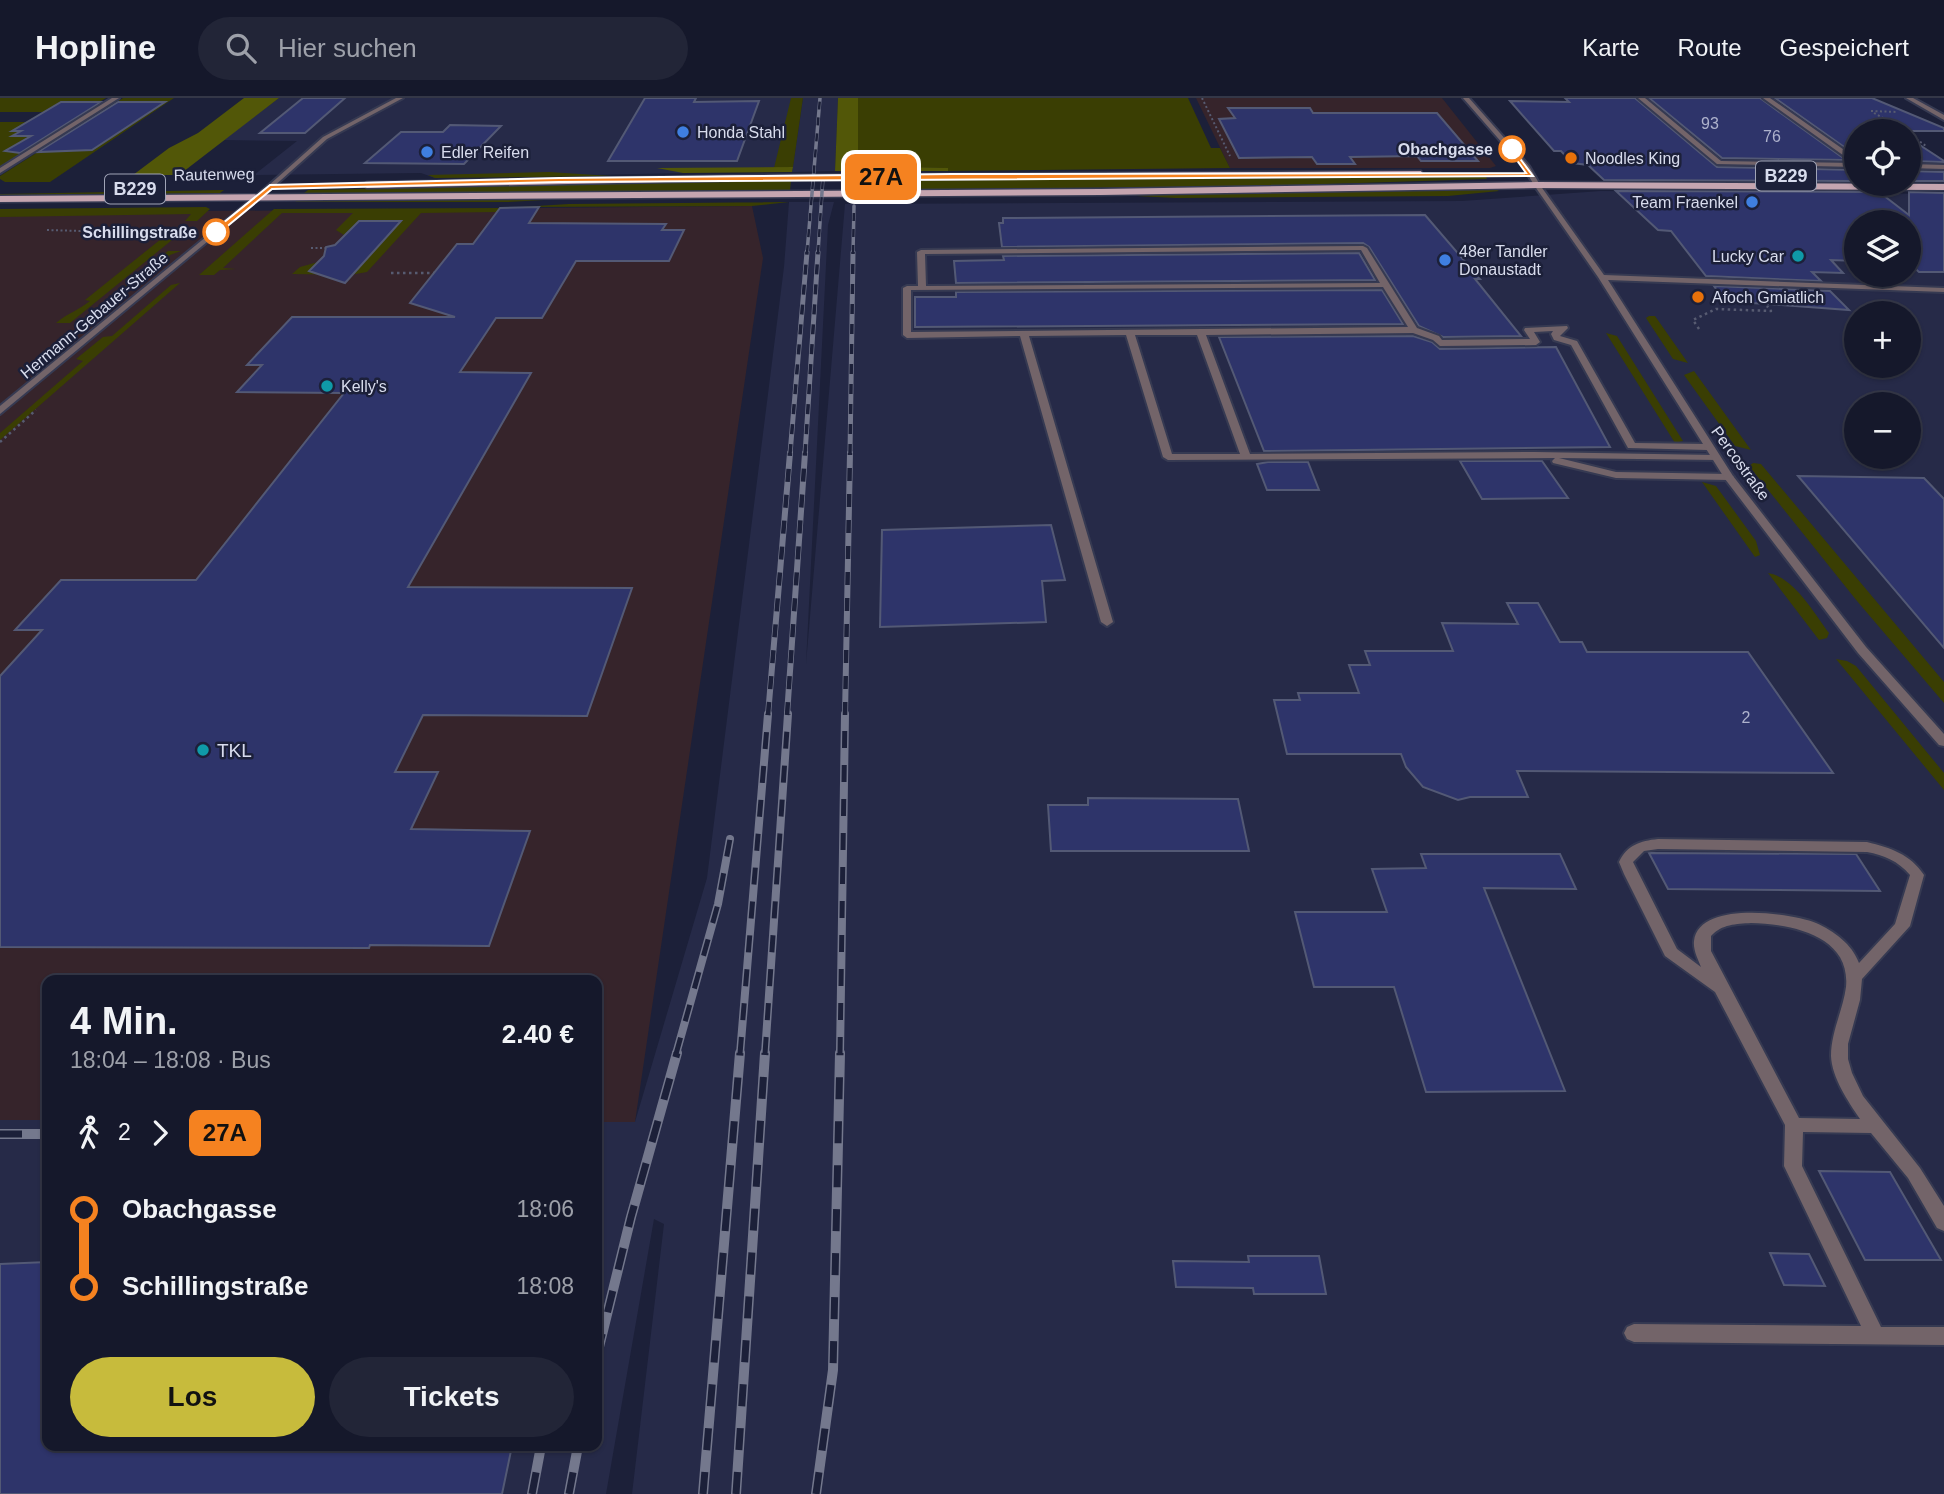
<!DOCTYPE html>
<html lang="de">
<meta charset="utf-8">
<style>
:root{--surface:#15182b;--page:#222537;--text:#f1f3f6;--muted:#9da0a9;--line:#343747;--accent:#c7bb3c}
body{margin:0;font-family:Arial,sans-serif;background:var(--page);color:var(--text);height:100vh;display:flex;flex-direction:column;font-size:26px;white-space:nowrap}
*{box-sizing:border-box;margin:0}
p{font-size:23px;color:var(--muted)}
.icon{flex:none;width:38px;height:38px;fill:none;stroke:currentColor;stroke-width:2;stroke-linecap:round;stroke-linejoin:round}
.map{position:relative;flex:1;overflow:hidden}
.sheet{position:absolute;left:42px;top:877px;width:560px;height:476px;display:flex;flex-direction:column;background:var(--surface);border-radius:14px;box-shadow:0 2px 5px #0004,0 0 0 2px var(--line)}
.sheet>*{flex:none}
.badge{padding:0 14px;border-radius:10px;font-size:24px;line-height:46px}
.buttons{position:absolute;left:1844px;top:21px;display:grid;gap:14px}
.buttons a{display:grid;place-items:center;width:77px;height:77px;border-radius:50%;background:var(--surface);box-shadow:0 2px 5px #0004,0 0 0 2px var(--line);font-size:35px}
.map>.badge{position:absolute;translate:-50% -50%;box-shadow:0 0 0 4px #fff}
.legs{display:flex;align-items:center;gap:10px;height:77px;padding:0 28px;font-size:23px}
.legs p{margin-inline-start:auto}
.overview{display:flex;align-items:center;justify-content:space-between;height:119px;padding:0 28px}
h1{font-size:38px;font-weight:700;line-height:52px}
.cta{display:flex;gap:14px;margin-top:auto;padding:14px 28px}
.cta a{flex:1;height:80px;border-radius:42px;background:var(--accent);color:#111;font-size:28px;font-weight:700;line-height:80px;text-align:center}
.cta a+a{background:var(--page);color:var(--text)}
ul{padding:0 28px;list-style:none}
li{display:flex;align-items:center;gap:24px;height:77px;font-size:26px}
li i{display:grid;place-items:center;width:10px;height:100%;margin:0 9px;background:currentColor}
li i::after{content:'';width:18px;height:18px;margin:-9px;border:5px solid;border-radius:50%;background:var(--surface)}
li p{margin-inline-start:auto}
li:first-child i{background:linear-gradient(#0000 50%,currentColor 0)}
li:last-child i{background:linear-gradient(currentColor 50%,#0000 0)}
header{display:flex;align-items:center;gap:42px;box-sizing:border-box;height:98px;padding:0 35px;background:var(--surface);border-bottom:2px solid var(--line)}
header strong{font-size:33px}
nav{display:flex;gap:38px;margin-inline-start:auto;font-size:24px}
.search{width:490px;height:63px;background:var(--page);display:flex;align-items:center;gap:18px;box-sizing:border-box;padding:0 24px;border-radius:38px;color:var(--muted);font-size:26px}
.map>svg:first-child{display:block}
.commercial{fill:#36242b}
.built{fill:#262a48;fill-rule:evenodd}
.green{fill:#3a3e03}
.forest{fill:#525708}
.building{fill:#2e346a;stroke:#535975;stroke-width:2}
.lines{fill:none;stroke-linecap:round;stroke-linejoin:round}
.service-casing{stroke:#363a52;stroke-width:4}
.minor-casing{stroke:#363a52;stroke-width:4}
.tertiary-casing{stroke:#363a52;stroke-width:4}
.primary-casing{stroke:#363a52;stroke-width:3}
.path-far1{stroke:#575b71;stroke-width:2;stroke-dasharray:2 2.5;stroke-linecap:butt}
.path{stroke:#575b71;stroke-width:2.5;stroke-dasharray:2.5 3.5;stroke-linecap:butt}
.service{fill:#736469;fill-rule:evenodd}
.minor{fill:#736469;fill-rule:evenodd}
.tertiary{fill:#736469;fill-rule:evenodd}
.primary{fill:#c5a5b0;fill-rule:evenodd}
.rail-far4-casing{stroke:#74788d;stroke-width:3.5}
.rail-far3-casing{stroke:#74788d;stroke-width:5}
.rail-far2-casing{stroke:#74788d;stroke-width:6}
.rail-far1-casing{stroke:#74788d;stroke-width:8}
.rail-casing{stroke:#74788d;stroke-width:10}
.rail-far4{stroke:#1c2039;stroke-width:2.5;stroke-dasharray:8;stroke-linecap:butt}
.rail-far3{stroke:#1c2039;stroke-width:3.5;stroke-dasharray:10;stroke-linecap:butt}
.rail-far2{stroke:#1c2039;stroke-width:4.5;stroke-dasharray:13;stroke-linecap:butt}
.rail-far1{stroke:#1c2039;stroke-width:5;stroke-dasharray:17;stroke-linecap:butt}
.rail{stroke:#1c2039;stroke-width:7;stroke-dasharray:22;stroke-linecap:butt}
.line-1{fill:#f58220;stroke:#fff;stroke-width:2}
.shop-dot{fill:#3f7fe0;stroke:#1c2039;stroke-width:2.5}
.stop-1-dot{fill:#fff;stroke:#f58220;stroke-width:3.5}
.food-dot{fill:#e8710a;stroke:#1c2039;stroke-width:2.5}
.culture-dot{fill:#0f9aa8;stroke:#1c2039;stroke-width:2.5}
.labels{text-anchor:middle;stroke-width:5;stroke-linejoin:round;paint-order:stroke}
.number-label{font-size:16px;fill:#aeb2cc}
.far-poi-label{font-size:16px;fill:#d8dced;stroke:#1c2039;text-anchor:start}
.far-stop-label{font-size:16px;font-weight:bold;fill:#d8dced;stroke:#1c2039;text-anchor:end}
.far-street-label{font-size:16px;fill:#d8dced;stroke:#1c2039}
.shield{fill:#1c2039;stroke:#a0a4b7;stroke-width:2}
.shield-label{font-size:18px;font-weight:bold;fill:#d8dced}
.poi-label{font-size:19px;fill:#d8dced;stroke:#1c2039;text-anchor:start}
</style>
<header>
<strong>Hopline</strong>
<div class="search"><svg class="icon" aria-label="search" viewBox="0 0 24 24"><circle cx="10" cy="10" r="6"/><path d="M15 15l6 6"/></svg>Hier suchen</div>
<nav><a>Karte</a><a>Route</a><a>Gespeichert</a></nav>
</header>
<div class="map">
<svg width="1944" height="1396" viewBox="0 0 1944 1396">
<rect width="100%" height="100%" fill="#1c2039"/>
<path class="commercial" d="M1196,0H1442L1496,68L1490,70H1230Z
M752,108L763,160L635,1024H597V882H47V1022H0V115Z"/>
<path class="built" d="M279,0H793L785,73L435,80L421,75L254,77L297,43L223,42Z
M803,0H838L835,73L792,74Z
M1601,93L1944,96V1396H632L664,1126L654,1121L606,1396H0V1022H47V1348H597V1024H635L707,780L784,169L789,104H834L828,127L806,566L845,106L1462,103ZM1857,124H1909V177H1857ZM1857,215H1909V268H1857ZM1857,306H1909V359H1857Z"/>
<path class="green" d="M0,0H106L76,18L57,14H0Z
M123,0H174L50,84H5L0,81V78Z
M791,0H803L793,69L774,70Z
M858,0H1188L1211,50H1220L1230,70L948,73L947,70L866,69L857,65Z
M0,24H71L0,69Z
M549,74L611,78L435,80L428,77Z
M1486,79L1487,81L1264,88L847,92V82Z
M791,82L790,93L303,96L308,92Z
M1495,91L1499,93L1448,98L1176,100L1117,97Z
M224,92L220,95L0,99V96Z
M562,101L508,104H295L298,102Z
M789,104L752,108L520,109L569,106Z
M206,109L210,111L197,123H185L191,116L0,119V111Z
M500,110L497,114L421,115L367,174L350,177L292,176L300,169L318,164L310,173L356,172L400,123H359L344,137L336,132L353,115H282L223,170L236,171L220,172L214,177H199L274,111Z
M176,129H188L70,225H56C68,215 79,212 90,203L85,202Z
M168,153H181L170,157L88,225L82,224Z
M180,185L0,342V335L83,263L76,261L103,239L112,238L171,187Z
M1649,218H1655L1688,265L1673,261L1646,220Z
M1606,235L1617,238L1683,343L1675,345Z
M1694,273L1751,352L1735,348L1684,277Z
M1753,365L1761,366L1944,584V605L1857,503L1749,368Z
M1702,384L1716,388L1756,443L1760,457L1755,459Z
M1768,475C1794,479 1814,515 1829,535L1827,540L1819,542Z
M1836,561L1847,563L1856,568L1944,675V692Z"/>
<path class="forest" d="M244,0H279L179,77H133L169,50L198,35Z
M838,0H858V68L948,70V73H835Z
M793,69L792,74L683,75L657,70Z"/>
<path class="building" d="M303,0H345L305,35H260Z
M645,0H696L694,4L759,3L737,63H608Z
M1565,0H1635L1717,69L1857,72V83L1604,82L1588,67L1572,65L1561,53H1554L1510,3L1569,4Z
M1649,0H1760L1846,62L1722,60Z
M1775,0H1872L1944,30V33H1857V58Z
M61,4H101L20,55L5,53L31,38H12L21,33H12Z
M118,4H165L92,52L38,54Z
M1228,10H1310L1313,15H1437L1478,63H1421L1417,58L1350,59L1355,66H1317L1312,59L1239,60L1219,21L1235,20Z
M450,27L501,28L464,66L365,65L401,34H443Z
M1909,40L1944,63V64L1909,63Z
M1909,73L1944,74V83H1909Z
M1616,93L1879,94L1909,117V94L1944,95V174H1919L1909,165V124H1857V163L1831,162L1843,175L1812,174L1821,183L1706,178L1671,133L1658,132Z
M539,109L529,125L666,126L662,132H684L669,163H576L542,220H496L460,274L531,275L408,489L632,490L587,618L423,617L395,674H438L411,731L530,733L489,848L370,847L369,850L0,849V578L42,532H15L61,482H196L344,295L237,294L262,267H247L292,219H455L410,205L457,146H473L500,110Z
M1425,117L1480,181H1475L1521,238L1443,239L1419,228L1369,149L1363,145L1002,149L999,125H1003V120Z
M359,123H401L345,185L309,173L324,158L326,149L335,147Z
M1359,155L1375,182L956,185L954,163L1004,162L1003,158Z
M1714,188L1830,193L1849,212L1725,203Z
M1382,192L1403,226L915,229V199H956V194Z
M1413,238L1432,244L1440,251L1556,249L1610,349L1264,353L1219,239Z
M1460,363H1542L1568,400L1482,401Z
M1268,364H1308L1319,392H1267L1257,366Z
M1798,378L1924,380L1944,401V550Z
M1051,427L1065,482L1042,483L1046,524L880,529L882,432Z
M1507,505H1538L1560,544H1582L1587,554H1748L1833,675L1517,673L1528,699H1470L1458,702L1423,689L1406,669L1401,656H1287L1274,602H1300L1298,595H1359L1349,567H1370L1365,553H1453L1442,525L1518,526Z
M1088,700L1238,701L1249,753H1051L1048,707H1088Z
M1649,755L1856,756L1880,793L1668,791Z
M1421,756H1560L1576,791L1484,790L1565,993L1426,994L1394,889H1314L1295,814H1387L1372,771L1426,770Z
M1819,1073L1890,1074L1941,1162H1865Z
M1770,1155L1809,1156L1825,1188L1784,1187Z
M1248,1158H1319L1326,1196H1254L1253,1190L1176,1189L1173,1163L1249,1164Z
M47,1164V1348H512L502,1396H0V1166Z"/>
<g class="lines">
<g class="service-casing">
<path id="service" d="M1363,148L1367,150L1417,230L1439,238L1442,242L1530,241L1524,232L1525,230L1567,228L1568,230L1560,238L1577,243L1635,345L1708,346L1713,349L1708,352L1628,350L1571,247L1554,242L1551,236L1553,233L1534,234L1540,244L1536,247L1440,248L1433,242L1413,235L1206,237L1250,356L1535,354L1715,357L1719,358V362L1559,360L1616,374L1729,376L1734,379L1729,382L1616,380L1553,365L1552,363L1555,360L1168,362L1163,359L1126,237L1029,238L1113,524L1107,528L1101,524L1020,238L907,240L903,237V190L907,188H918L917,154L921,152ZM1361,152L1380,185L926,188L925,156ZM1383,189L1408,229L911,234V192ZM1135,237H1197L1240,356H1172Z
M1658,741L1867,744C1891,750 1910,756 1924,777L1910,828L1862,881L1860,902L1848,946V961L1852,975L1863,998L1920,1070L1944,1108V1133L1937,1130L1908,1080L1871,1035L1803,1034L1802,1068L1881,1229H1944V1247L1634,1244L1627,1241L1624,1235L1627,1229L1634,1226L1861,1228L1784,1068L1785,1027L1715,894L1665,858L1624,776L1619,764C1627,747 1640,743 1658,741ZM1658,751L1867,754C1884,757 1898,763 1910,777L1895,826L1859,865C1852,846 1834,833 1816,825C1791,815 1699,802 1694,843C1693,852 1698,861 1701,869L1677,851L1633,764L1644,753ZM1751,825C1790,826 1851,837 1846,889C1843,912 1831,934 1831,958C1832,980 1848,1003 1860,1021L1799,1020L1711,853V838C1722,826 1736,826 1751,825Z"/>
</g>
<g class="minor-casing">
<path id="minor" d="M112,0H119L0,75V70Z
M396,0H403L327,41L272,90H268V88L323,39Z
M1463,0H1469L1529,68L1540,87L1604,177L1944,190V194L1608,182L1733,378L1866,549L1944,636V648L1939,647L1858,555L1725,381L1598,179L1534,87L1524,70Z
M1638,0H1645L1721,63L1854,65L1763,0H1770L1857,61V69L1717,66Z
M1906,0H1913L1944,17V22Z
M1909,66L1944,67V71L1909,70Z"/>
</g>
<g class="tertiary-casing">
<path id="tertiary" d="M268,88L273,89L0,316V308Z"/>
</g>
<g class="primary-casing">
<path id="primary" d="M1421,73L1424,78L762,82L367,90L363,87L367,84L762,77Z
M1537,84L1944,86V92L1537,90L1101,97L0,104V98L1101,91Z"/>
</g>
<path class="path-far1" d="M1202,0L1230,58
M1871,13L1898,14
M1874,15L1906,33
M1909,36L1926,48
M47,132L82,133
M92,133H116
M311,150H326"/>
<path class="path" d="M391,175H434
M1699,231L1693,222L1716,211L1771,213L1767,208
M0,344L36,312"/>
<use href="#service" class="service"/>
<use href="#minor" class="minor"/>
<use href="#tertiary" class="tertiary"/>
<use href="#primary" class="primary"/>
<g class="rail-far4-casing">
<path id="rail-far4" d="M807,155L820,0
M818,155L823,79
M853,155L854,108"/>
</g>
<g class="rail-far3-casing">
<path id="rail-far3" d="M790,356L807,154
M805,356L818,154
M850,356L853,154"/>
</g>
<g class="rail-far2-casing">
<path id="rail-far2" d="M768,617L790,355
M787,617L805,355
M845,617L850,355"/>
</g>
<g class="rail-far1-casing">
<path id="rail-far1" d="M676,956L718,806L730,741
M740,956L768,616
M765,956L788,616
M840,956L845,616"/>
</g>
<g class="rail-casing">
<path id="rail" d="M0,1036H47
M597,1257L631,1119L677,955
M532,1396L541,1348
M569,1396L578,1348
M703,1396L740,955
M736,1396L765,955
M816,1396L833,1272L840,955"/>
</g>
<use href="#rail-far4" class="rail-far4"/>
<use href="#rail-far3" class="rail-far3"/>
<use href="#rail-far2" class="rail-far2"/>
<use href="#rail-far1" class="rail-far1"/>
<use href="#rail" class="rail"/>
</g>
<path class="line-1" d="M1512,50L1533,78L559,84L272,91L218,136L212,134L270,87L559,80L952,76L1526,75L1509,51Z"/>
<g class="shop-dot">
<circle cx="683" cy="34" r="7"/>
<circle cx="427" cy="54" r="7"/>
<circle cx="1752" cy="104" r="7"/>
<circle cx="1445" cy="162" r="7"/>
</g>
<g class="stop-1-dot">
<circle cx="1512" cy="51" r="12"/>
<circle cx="216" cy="134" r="12"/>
</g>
<g class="food-dot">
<circle cx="1571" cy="60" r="7"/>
<circle cx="1698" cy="199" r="7"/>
</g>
<g class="culture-dot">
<circle cx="1798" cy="158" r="7"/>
<circle cx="327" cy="288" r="7"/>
<circle cx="203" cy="652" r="7"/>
</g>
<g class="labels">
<g class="number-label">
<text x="1710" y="31">93</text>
<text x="1772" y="44">76</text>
<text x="1746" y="625">2</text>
</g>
<g class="far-poi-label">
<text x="697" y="40">Honda Stahl</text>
<text x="441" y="60">Edler Reifen</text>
<text x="1585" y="66">Noodles King</text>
<text x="1738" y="110" text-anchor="end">Team Fraenkel</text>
<text x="1459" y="159">48er Tandler<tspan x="1459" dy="18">Donaustadt</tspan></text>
<text x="1784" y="164" text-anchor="end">Lucky Car</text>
<text x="1712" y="205">Afoch Gmiatlich</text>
<text x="341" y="294">Kelly's</text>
</g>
<g class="far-stop-label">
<text x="1493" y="57">Obachgasse</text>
<text x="197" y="140">Schillingstraße</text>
</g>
<g class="far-street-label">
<text transform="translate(214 76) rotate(-1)" y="6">Rautenweg</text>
<text transform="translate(94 217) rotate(-40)" y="6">Hermann-Gebauer-Straße</text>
<text transform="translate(1741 365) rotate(54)" y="6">Percostraße</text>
</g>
<g class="shield">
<rect x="1756" y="63.5" width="60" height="29" rx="5"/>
<rect x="105" y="76.5" width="60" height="29" rx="5"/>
</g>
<g class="shield-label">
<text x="1786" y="84">B229</text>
<text x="135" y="97">B229</text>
</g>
<g class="poi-label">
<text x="217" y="659">TKL</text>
</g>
</g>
</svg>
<div class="buttons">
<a><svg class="icon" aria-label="locate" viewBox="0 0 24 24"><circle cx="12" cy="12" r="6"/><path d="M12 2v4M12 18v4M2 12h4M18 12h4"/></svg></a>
<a><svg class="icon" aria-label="layers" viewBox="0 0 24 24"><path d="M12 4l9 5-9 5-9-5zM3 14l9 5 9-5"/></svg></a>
<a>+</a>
<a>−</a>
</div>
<b class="badge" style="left:881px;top:79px;background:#f58220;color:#111">27A</b>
<section class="sheet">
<div class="overview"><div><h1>4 Min.</h1><p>18:04 – 18:08 · Bus</p></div><b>2.40 €</b></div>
<div class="legs"><svg class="icon" aria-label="walk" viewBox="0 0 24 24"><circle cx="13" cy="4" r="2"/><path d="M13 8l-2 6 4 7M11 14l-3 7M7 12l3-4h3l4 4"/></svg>2<svg class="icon" aria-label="forward" viewBox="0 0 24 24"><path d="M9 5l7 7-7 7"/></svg><b class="badge" style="background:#f58220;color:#111">27A</b></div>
<ul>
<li><i style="color:#f58220"></i><b>Obachgasse</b><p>18:06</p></li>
<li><i style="color:#f58220"></i><b>Schillingstraße</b><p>18:08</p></li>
</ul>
<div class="cta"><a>Los</a><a>Tickets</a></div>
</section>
</div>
